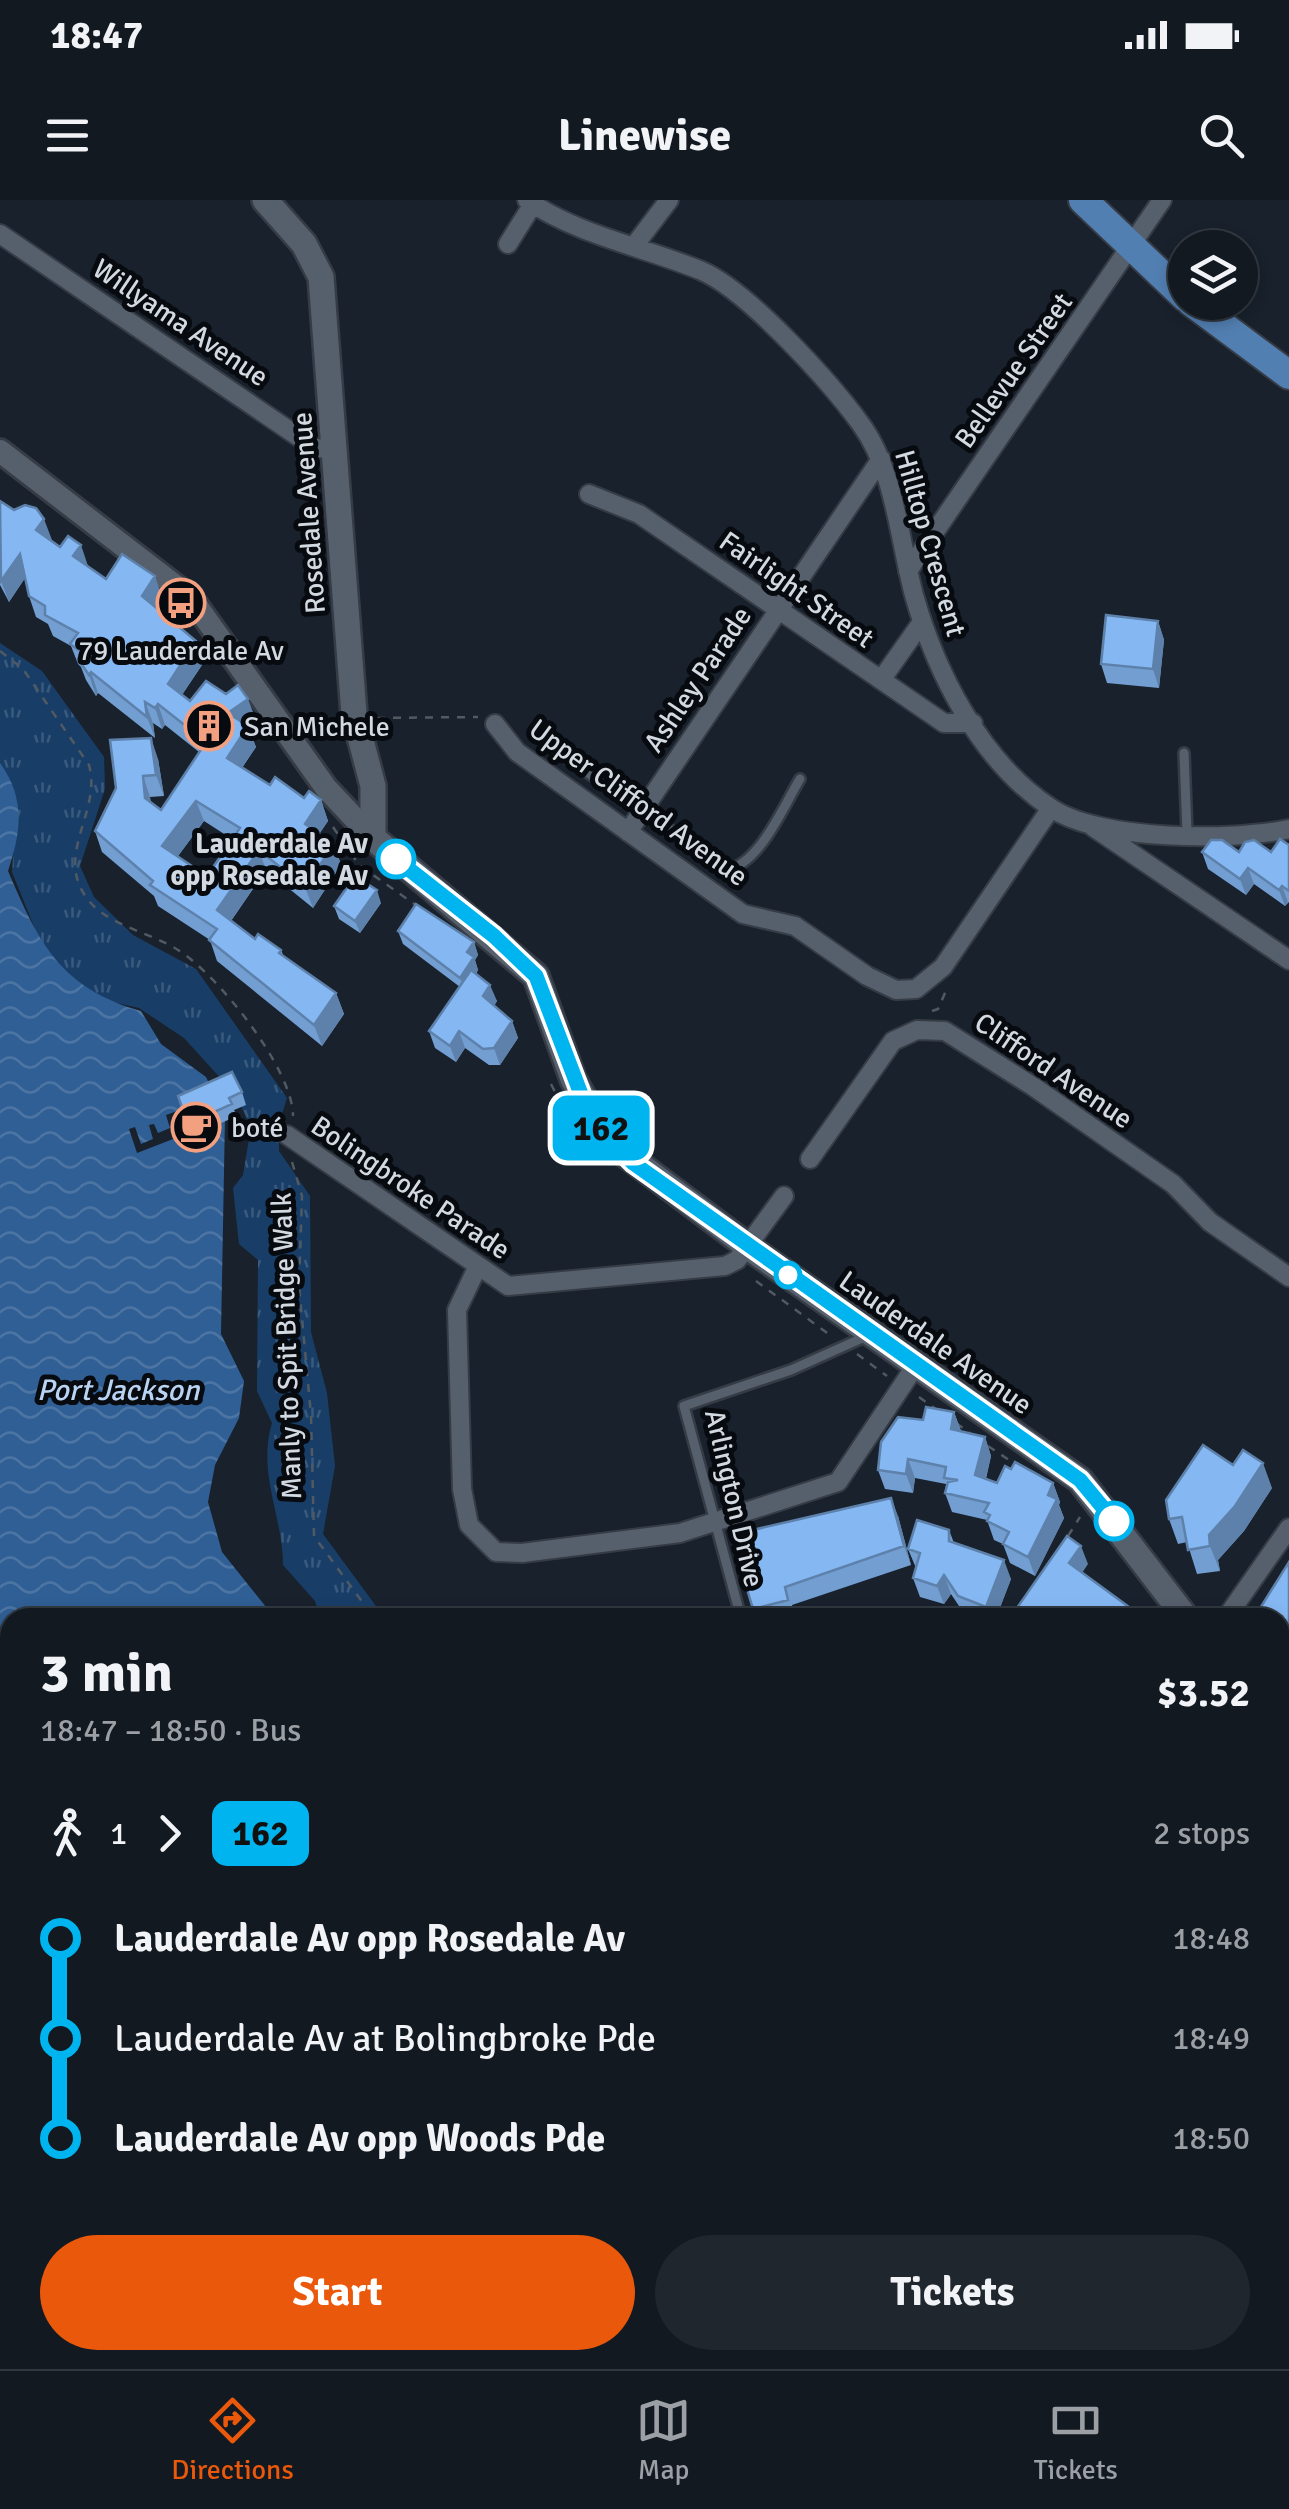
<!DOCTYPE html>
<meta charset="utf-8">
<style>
:root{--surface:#121921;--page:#1f262e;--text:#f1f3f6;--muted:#9ca0a5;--line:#31383f;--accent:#ea580c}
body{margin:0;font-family:Signika,sans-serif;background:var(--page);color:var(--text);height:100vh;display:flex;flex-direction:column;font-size:38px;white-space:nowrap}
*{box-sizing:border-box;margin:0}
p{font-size:32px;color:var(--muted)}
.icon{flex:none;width:55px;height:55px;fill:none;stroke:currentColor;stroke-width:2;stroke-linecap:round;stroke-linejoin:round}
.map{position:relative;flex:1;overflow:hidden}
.drawer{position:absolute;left:0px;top:1408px;width:1290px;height:762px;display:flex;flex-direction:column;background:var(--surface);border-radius:30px 30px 0 0;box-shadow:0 5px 15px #0003,0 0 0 2px var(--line)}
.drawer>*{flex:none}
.badge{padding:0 20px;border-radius:15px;font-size:35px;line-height:65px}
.controls{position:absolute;left:1168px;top:30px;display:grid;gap:20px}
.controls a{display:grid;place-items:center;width:90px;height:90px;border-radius:50%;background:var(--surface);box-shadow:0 5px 15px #0003,0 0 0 2px var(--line);font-size:50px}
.map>.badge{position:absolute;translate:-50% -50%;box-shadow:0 0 0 5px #fff}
.legs{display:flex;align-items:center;gap:15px;height:110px;padding:0 40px;font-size:32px}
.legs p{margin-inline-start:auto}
.headline{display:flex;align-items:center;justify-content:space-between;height:170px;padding:0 40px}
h1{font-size:55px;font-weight:700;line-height:75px}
.action{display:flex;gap:20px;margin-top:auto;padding:20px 40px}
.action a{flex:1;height:115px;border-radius:60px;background:var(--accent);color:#fff;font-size:40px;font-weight:700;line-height:115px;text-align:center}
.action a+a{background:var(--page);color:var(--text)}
ul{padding:0 40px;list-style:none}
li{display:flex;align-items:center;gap:35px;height:100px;font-size:38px}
li i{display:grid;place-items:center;width:15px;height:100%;margin:0 12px;background:currentColor}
li i::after{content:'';width:25px;height:25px;margin:-12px;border:8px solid;border-radius:50%;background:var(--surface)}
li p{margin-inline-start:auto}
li:first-child i{background:linear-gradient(#0000 50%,currentColor 0)}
li:last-child i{background:linear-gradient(currentColor 50%,#0000 0)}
.status{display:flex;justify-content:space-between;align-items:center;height:70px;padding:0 50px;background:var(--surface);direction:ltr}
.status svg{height:28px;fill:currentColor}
header{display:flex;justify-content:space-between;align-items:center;height:130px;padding:0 40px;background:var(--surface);font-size:45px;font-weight:700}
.dock{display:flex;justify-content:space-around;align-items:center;height:140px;border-top:2px solid var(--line);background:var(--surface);font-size:28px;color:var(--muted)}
.dock a{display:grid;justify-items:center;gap:5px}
.dock .active{color:var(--accent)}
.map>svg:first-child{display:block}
.grass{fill:url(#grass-tufts)}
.water{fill:url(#water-waves)}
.pier{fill:#18212c}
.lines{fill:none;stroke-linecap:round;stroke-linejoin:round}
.service-casing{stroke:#363c45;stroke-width:14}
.minor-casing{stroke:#363c45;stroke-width:22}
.tertiary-casing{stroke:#363c45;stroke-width:28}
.secondary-casing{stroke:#363c45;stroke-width:30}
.primary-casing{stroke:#363c45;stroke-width:32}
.path{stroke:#515963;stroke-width:2.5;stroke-dasharray:8 8;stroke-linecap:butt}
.service{stroke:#56606d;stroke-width:9}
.minor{stroke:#56606d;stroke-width:18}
.tertiary{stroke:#56606d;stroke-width:22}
.secondary{stroke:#56606d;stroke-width:25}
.primary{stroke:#527fb2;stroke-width:28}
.wall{fill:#729ed1;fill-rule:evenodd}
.shaded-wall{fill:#5d81aa}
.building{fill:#85b8f3;stroke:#5d81aa;stroke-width:2.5;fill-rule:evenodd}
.line-1-casing{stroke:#fff;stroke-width:22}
.line-1{stroke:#00b5ef;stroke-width:15}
.stop-1-dot{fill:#fff;stroke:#00b5ef;stroke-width:5}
.labels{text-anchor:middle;stroke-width:10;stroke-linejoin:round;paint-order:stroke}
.street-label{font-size:28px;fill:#d3d9e1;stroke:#070a0f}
.poi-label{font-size:28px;fill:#d3d9e1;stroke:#070a0f;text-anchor:start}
.stop-label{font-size:28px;font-weight:bold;fill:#d3d9e1;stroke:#070a0f;text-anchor:end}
.water-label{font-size:30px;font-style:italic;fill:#b9d3f3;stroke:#070a0f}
</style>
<div class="status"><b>18:47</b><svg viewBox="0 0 49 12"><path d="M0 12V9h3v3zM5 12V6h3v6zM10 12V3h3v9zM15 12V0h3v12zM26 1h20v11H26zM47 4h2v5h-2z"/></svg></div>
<header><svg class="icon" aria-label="menu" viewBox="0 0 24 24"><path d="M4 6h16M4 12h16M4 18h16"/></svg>Linewise<svg class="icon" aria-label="search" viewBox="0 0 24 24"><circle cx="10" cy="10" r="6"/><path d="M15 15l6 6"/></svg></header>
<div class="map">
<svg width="1289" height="2169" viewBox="0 0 1289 2169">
<defs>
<pattern id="grass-tufts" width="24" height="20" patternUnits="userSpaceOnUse" patternTransform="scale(2.5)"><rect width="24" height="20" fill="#183e68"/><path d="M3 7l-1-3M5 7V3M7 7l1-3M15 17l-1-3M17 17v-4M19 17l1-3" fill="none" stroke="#39597d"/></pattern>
<pattern id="water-waves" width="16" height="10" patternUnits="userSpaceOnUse" patternTransform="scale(2.5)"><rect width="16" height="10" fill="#305f95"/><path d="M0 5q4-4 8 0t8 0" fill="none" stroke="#4d75a4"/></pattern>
</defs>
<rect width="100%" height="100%" fill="#18212c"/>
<path class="grass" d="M0,443L42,471L104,557L105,589L80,666L94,697L133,735L196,769L287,898L279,923V951L310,996L311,1132L327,1193L335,1266L323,1334L384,1417H320L315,1401L283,1365C283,1316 257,1274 272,1223L257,1191L258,1060L239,1044L233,988L243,975L251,927L235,894L184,838L139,808L100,799L72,785L39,739L12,672L17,600L0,567Z"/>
<path class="water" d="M0,563C26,599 21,632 8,671C39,743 60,788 141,811L161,844L206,877L225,917L221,1134L244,1181L239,1218L215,1265L208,1302L222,1352L274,1417L10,1418V2160H1280V1828H1289V2169H0Z"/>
<path class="pier" d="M183,909L191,932L137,953L129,929L135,927L141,944L153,939L149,925L154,924L158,933L170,928L166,915Z"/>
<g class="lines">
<g class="service-casing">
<path id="service" d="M555,550L728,670C761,661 783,607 800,579
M1184,553L1187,633
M741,1418L684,1206L791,1170L869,1135"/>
</g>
<g class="minor-casing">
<path id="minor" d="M527,0C577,35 647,48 702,71C748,91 830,182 860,223C895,270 899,339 914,395C936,473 981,562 1051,608C1100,641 1232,641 1289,629
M0,34L315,248L332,249
M508,44L533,4
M634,46L669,0
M589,294L639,314L944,523H973
M908,371L1162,0
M881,480L922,422
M495,524L517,552L743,714L795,726L867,776L896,790L916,789L943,767L1051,608
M1093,627L1289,760
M628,632L881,259
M287,935L508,1086L725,1066L737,1060L784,996
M810,959L893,841L917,830L945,831L1034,887L1173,984L1210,1022L1289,1077
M477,1068L457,1110L462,1289L469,1325L496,1352L522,1353L680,1333L838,1282L916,1165
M1226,1418L1289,1328"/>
</g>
<g class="tertiary-casing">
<path id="tertiary" d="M0,251L191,398L326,588L373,638"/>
</g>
<g class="secondary-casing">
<path id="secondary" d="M265,0L304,44L321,77L354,514L373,586V638L536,776L573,879L596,921L621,951L754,1051L1080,1280L1186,1418
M1280,1527L1289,1534"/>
</g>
<g class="primary-casing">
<path id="primary" d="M1083,0L1185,97
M1191,102L1289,175"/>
</g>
<path class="path" d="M0,451L23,469L89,565C102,611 55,653 86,697C105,725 150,732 178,750C217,774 293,869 293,916
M377,518L478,517
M333,627L359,665L417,706
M932,811L938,809L948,786
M551,884L561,904
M292,962L302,996L299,1086L311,1215L314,1336L374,1418
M756,1081L830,1135
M857,1154L887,1176
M919,1197L937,1210
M956,1223L970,1233
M988,1246L1015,1264
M1068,1336L1080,1317
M1280,1753L1289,1752"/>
<use href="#service" class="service"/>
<use href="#minor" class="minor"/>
<use href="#tertiary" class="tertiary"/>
<use href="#secondary" class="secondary"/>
<use href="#primary" class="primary"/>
</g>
<path class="wall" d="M0,301L51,341L106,379L162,397L156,407L204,462L182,495L190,501L256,520L247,526L256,547L242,568L270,585L304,598L321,600L328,621L319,634L334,644L341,665L313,708L266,670L231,721L255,739L281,750L284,757L336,793L344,814L322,846L217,761L210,740L158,706L154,696L102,652L95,631L158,559L164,596L150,597L151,603L161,610L199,552L165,525L162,529L153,523L155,538L98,493L96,496L86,480L81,467L78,464L71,446L53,436L48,424L36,417L29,396L25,378L9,402L0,385ZM204,621L232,639L207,676L178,656Z
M1158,421L1164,440L1159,488L1107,483L1101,464Z
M1289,645V702L1285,706L1254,684L1246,695L1208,669L1202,652H1271Z
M381,703L360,733L339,719L334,706Z
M398,731L474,742L478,755L475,760L478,770L476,774L497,801L494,806L512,821L518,838L500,865H489L465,848L456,862L435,848L429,831L460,787L403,744Z
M242,892L246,905L234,910L237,916L192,936L178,896Z
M954,1212L961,1231L985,1237L991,1256L986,1279L997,1283H1053L1060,1302L1059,1305L1064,1318L1035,1376L1010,1363L1003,1344L994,1340L987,1320L952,1312L945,1293L946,1284L915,1278L913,1293L885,1289L878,1270L923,1220Z
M1233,1265L1272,1288L1244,1331L1218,1360L1220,1371L1197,1374L1187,1342L1178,1344L1169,1319Z
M898,1316L911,1365L792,1405L795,1418H756L731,1335Z
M949,1330L954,1343L1011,1379L996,1418H971L965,1415L951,1394L944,1404L920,1397L913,1378L916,1368L908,1349Z
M1289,1362V1486L1280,1480V1418Z"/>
<path class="shaded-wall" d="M44,319L52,340L44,351L36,330Z
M81,345L88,366L73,356Z
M20,354L27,375L9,402L1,381Z
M155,376L162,397L149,417L142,396Z
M1158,421L1164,440L1159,488L1153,469Z
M196,441L204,462L175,505L168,484Z
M91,472L98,493L96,496L89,475Z
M248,499L256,520L236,534L228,513Z
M145,502L153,523L155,538L147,517Z
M158,504L165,525L162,529L155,508Z
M248,526L256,547L234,579L227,558Z
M151,538L158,559L164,596L156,575Z
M143,576L150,597L152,619L145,598Z
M321,600L328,621L312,645L305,624Z
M196,601L204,621L170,667L162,646Z
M334,644L341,665L313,708L305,687Z
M259,650L266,670L224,731L217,710Z
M1248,668L1254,684L1246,695L1240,679Z
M1282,686L1288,702L1285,706L1279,690Z
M377,690L381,703L360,733L355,721Z
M474,742L478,755L475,760L478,770L465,790L460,778L467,752Z
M490,785L497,801L489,813L483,796Z
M336,793L344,814L322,846L314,825Z
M512,821L518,838L500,865L494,848Z
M459,831L465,848L456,862L450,846Z
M954,1212L961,1231L951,1229Z
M985,1237L991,1256L982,1294L975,1275Z
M908,1259L915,1278L913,1293L906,1274Z
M1263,1263L1272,1288L1244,1331L1218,1360L1220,1371L1210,1346L1209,1335Z
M1053,1283L1060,1302L1059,1305L1064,1318L1035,1376L1028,1357L1048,1295Z
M891,1298L898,1316L911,1365L904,1346Z
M1081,1346L1088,1364L1076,1382L1069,1363Z
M1004,1360L1011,1379L996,1418H990L986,1407Z
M944,1375L951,1394L944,1404L937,1386Z
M1282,1594L1289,1613V1625L1280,1655V1600Z"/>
<path class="building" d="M0,301L14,310L25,305L36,308L44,319L36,330L60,347L68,336L81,345L73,356L106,379L122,354L155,376L142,396L196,441L168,484L190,501L206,481L226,494L238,485L248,499L228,513L248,526L227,558L270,585L275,577L304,598L309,591L321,600L305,624L334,644L305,687L259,650L217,710L255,739L258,734L281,750L279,753L336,793L314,825L209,740L217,729L150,685L153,681L95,631L116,588L110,540L151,538L156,575L143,576L145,598L161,610L206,542L158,504L155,508L145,502L147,517L91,472L89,475L78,459L83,453L70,444L78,433L45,415V406L29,396L20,354L1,381ZM196,601L240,628L207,676L162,646Z
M1106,415L1158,421L1153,469L1101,464Z
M1280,639L1289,645V691L1282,686L1279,690L1248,668L1240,679L1202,652L1211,640H1222L1239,652L1245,642L1254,640L1271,652Z
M355,676L377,690L355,721L334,706Z
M416,704L474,742L467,752L474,757L460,778L398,731Z
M471,770L490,785L483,796L512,821L494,848L483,849L459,831L450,846L429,831Z
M232,872L242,892L229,898L232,904L188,924L178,896Z
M926,1207L954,1212L951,1229L985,1237L975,1275L997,1283L1005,1266L1011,1269L1015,1262L1053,1283L1048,1295L1057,1299L1028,1357L1003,1344L1009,1332L987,1321L990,1315L984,1312L989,1303L945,1293L948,1282L958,1280L944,1278L946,1267L908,1259L906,1274L878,1270L881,1242L898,1217L923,1220Z
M1203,1245L1233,1265L1243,1250L1263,1263L1235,1306L1209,1335L1210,1346L1188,1350L1182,1317L1169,1319L1166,1300Z
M891,1298L904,1346L785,1387L788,1400L753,1409L731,1335Z
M917,1320L949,1330V1341L1004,1360L986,1407L958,1396L944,1375L937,1386L913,1378L920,1353L908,1349Z
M1067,1336L1081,1346L1069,1363L1144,1418H1010Z
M1289,1362V1472L1280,1467V1418H1254Z"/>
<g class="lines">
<g class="line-1-casing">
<path id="line-1" d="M396,659L494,736L536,776L584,902L609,939L633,963L1080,1280L1114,1321"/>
</g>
<use href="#line-1" class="line-1"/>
</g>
<defs>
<g id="bus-ring" transform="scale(2.5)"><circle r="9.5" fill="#070a0f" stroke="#f2a07f" stroke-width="1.5"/><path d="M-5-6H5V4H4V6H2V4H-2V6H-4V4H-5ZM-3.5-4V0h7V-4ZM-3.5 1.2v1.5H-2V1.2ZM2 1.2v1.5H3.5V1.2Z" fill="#f2a07f"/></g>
<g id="building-ring" transform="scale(2.5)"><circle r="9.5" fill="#070a0f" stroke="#f2a07f" stroke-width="1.5"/><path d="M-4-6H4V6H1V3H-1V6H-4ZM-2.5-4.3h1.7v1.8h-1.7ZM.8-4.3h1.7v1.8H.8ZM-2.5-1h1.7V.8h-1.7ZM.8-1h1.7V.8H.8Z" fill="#f2a07f"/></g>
<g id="cafe-ring" transform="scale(2.5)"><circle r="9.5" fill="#070a0f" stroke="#f2a07f" stroke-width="1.5"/><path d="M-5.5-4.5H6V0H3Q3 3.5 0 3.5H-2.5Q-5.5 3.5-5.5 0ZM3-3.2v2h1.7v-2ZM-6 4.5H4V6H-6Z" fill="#f2a07f"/></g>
</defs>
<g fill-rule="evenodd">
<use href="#bus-ring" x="181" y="403"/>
<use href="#building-ring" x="209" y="526"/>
<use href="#cafe-ring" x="196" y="927"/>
</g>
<g class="stop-1-dot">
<circle cx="396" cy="659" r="18"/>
<circle cx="788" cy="1075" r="12"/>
<circle cx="1114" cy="1321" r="18"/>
</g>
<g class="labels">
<g class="street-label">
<text transform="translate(181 122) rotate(34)" y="10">Willyama Avenue</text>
<text transform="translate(1013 170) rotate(-55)" y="10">Bellevue Street</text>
<text transform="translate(308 313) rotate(-94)" y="10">Rosedale Avenue</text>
<text transform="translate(931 343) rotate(74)" y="10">Hilltop Crescent</text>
<text transform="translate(797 389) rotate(35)" y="10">Fairlight Street</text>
<text transform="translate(697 479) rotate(-56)" y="10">Ashley Parade</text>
<text transform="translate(639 602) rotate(36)" y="10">Upper Clifford Avenue</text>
<text transform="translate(1054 870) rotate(34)" y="10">Clifford Avenue</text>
<text transform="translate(411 987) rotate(34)" y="10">Bolingbroke Parade</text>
<text transform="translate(936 1142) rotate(35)" y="10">Lauderdale Avenue</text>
<text transform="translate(286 1146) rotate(-92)" y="10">Manly to Spit Bridge Walk</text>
<text transform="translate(735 1298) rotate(77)" y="10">Arlington Drive</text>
</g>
<g class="poi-label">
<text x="181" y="460" text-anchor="middle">79 Lauderdale Av</text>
<text x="244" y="536">San Michele</text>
<text x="231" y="937">boté</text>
</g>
<g class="stop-label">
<text x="368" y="653">Lauderdale Av<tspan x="368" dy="32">opp Rosedale Av</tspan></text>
</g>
<g class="water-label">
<text x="118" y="1200">Port Jackson</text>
</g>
</g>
</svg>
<div class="controls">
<a><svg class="icon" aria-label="layers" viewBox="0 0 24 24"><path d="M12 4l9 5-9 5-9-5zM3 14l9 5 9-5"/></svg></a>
</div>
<b class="badge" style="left:601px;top:928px;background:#00b5ef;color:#111">162</b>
<section class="drawer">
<div class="headline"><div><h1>3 min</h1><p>18:47 – 18:50 · Bus</p></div><b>$3.52</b></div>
<div class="legs"><svg class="icon" aria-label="walk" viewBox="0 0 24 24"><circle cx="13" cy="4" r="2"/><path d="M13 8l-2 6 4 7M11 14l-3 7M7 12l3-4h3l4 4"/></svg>1<svg class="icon" aria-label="forward" viewBox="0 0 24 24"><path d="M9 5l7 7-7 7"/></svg><b class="badge" style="background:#00b5ef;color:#111">162</b><p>2 stops</p></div>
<ul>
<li><i style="color:#00b5ef"></i><b>Lauderdale Av opp Rosedale Av</b><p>18:48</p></li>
<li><i style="color:#00b5ef"></i><span>Lauderdale Av at Bolingbroke Pde</span><p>18:49</p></li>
<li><i style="color:#00b5ef"></i><b>Lauderdale Av opp Woods Pde</b><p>18:50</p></li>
</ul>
<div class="action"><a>Start</a><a>Tickets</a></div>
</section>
</div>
<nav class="dock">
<a class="active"><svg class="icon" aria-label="directions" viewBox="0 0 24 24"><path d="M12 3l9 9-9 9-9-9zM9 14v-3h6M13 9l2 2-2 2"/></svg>Directions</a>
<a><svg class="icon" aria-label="map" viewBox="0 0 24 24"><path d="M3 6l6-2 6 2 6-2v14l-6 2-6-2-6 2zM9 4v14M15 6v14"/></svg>Map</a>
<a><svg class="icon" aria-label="tickets" viewBox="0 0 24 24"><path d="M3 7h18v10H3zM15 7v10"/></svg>Tickets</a>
</nav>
